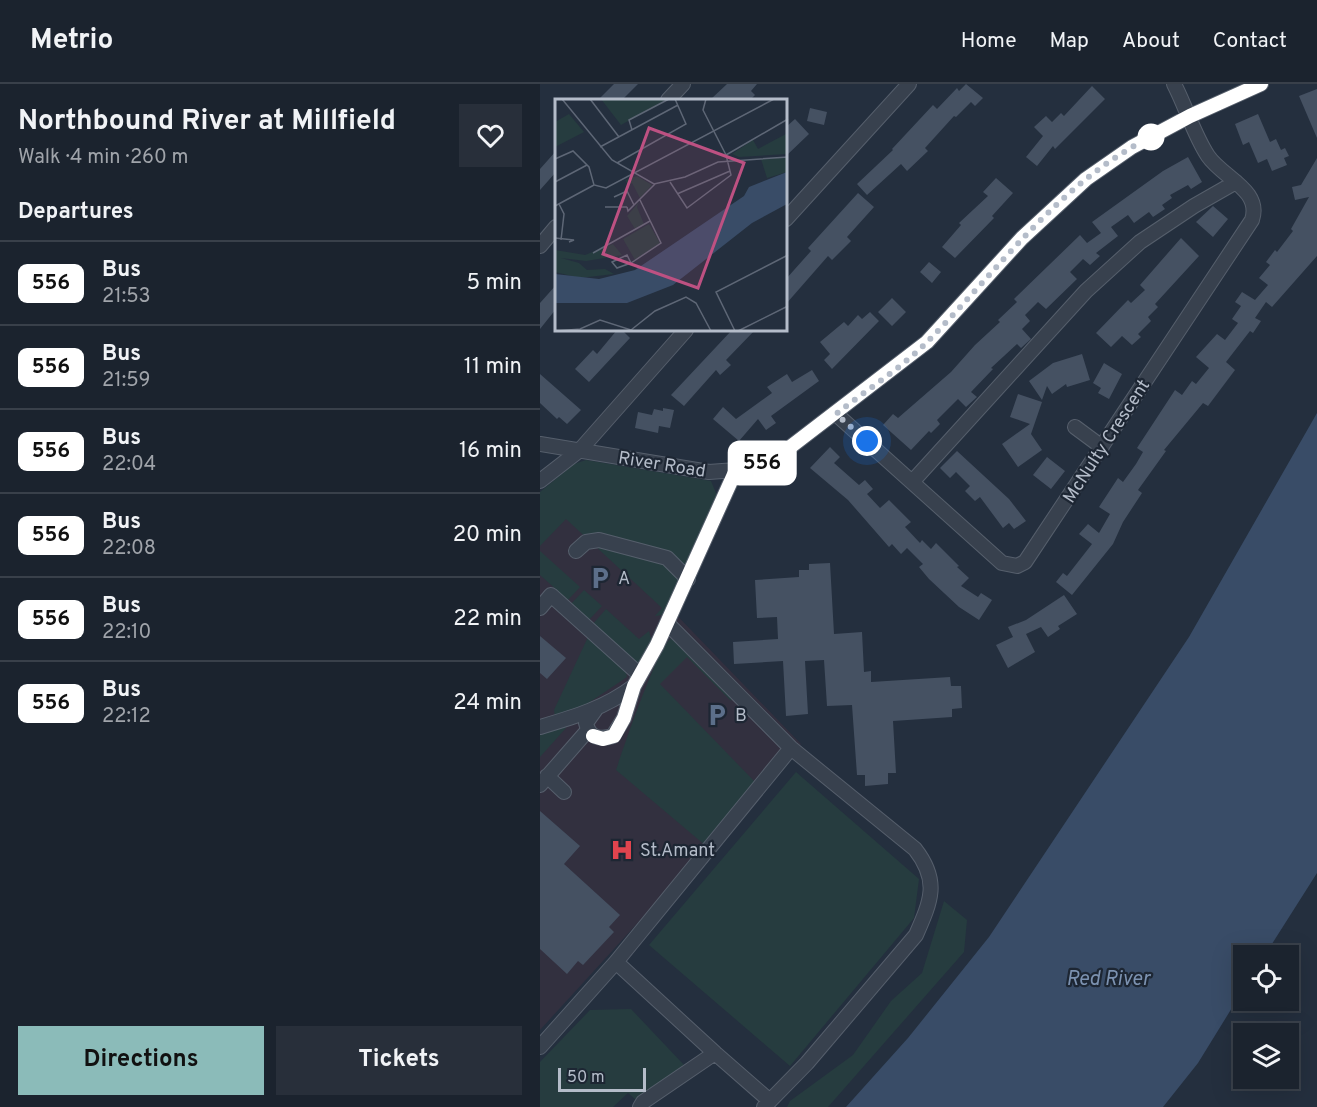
<!DOCTYPE html>
<meta charset="utf-8">
<style>
:root{--surface:#1b232e;--page:#282f3a;--text:#f1f3f6;--muted:#a0a4aa;--line:#39404a;--accent:#8bbbb9}
body{margin:0;font-family:Overpass,sans-serif;background:var(--page);color:var(--text);height:100vh;display:flex;flex-direction:column;font-size:22px;white-space:nowrap}
*{box-sizing:border-box;margin:0}
p{font-size:20px;color:var(--muted)}
.icon{flex:none;width:33px;height:33px;fill:none;stroke:currentColor;stroke-width:2;stroke-linecap:round;stroke-linejoin:round}
.map{position:relative;flex:1;overflow:hidden}
.panel{display:flex;flex-direction:column;background:var(--surface);width:540px}
.panel>*{flex:none}
.badge{padding:0 12px;border-radius:9px;font-size:21px;line-height:39px}
.tools{position:absolute;left:693px;top:861px;display:grid;gap:12px}
.tools a{display:grid;place-items:center;width:66px;height:66px;border-radius:0px;background:var(--surface);box-shadow:0 6px 24px #0002,0 0 0 2px var(--line);font-size:30px}
.scale{position:absolute;left:18px;bottom:15px;width:88px;box-sizing:border-box;padding-left:6px;border:3px solid #b4bcc9;border-top:0;font-size:16px;line-height:21px;white-space:nowrap;color:#b4bcc9;-webkit-text-stroke:4px #1d2633;paint-order:stroke}
.you{position:absolute;width:30px;height:30px;margin:-15px;border:4px solid #fff;border-radius:50%;background:#1a73e8;box-shadow:0 0 0 9px #1a73e833}
.map>.badge{position:absolute;translate:-50% -50%;box-shadow:0 0 0 3px #fff}
h2{padding:0 18px;font-size:22px;line-height:54px}
.round{display:grid;place-items:center;flex:none;width:63px;height:63px;border-radius:0px;background:var(--page)}
.head{display:flex;align-items:center;justify-content:space-between;height:102px;padding:0 18px}
h1{font-size:28px;font-weight:700;line-height:45px}
.action{display:flex;gap:12px;margin-top:auto;padding:12px 18px}
.action a{flex:1;height:69px;border-radius:0px;background:var(--accent);color:#111;font-size:24px;font-weight:700;line-height:69px;text-align:center}
.action a+a{background:var(--page);color:var(--text)}
ul{padding:0;list-style:none}
li{display:flex;align-items:center;gap:18px;height:84px;padding:0 18px;border-top:2px solid var(--line)}
li div{flex:1}
li b{display:block;font-size:22px}
li em{font-style:normal}
li .badge{min-width:66px;font-weight:700;text-align:center}
header{display:flex;align-items:center;gap:36px;box-sizing:border-box;height:84px;padding:0 30px;background:var(--surface);border-bottom:2px solid var(--line)}
header strong{font-size:28px}
nav{display:flex;gap:33px;margin-inline-start:auto;font-size:21px}
main{display:flex;flex:1;min-height:0}
.map>svg:first-child{display:block}
.medical{fill:#32303f}
.green{fill:#263c3f}
.water{fill:#394c67}
.building{fill:#455162}
.lines{fill:none;stroke-linecap:round;stroke-linejoin:round}
.minor-casing{stroke:#565f6c;stroke-width:16}
.minor{stroke:#38414e;stroke-width:14}
.line-casing{stroke:#fff;stroke-width:14}
.line{stroke:#fff;stroke-width:9}
.walk{stroke:#b4bcc9;stroke-width:6;stroke-dasharray:0 10.8}
.stop-dot{fill:#fff;stroke:#fff;stroke-width:3}
.labels{text-anchor:middle;stroke-width:4.5;stroke-linejoin:round;paint-order:stroke}
.street-label{font-size:18px;fill:#b4bcc9;stroke:#1d2633}
.poi-label{font-size:18px;fill:#b4bcc9;stroke:#1d2633;text-anchor:start}
.water-label{font-size:20px;font-style:italic;fill:#7c92b1;stroke:#1d2633}
.inset-road{fill:none;stroke:#5e6776;stroke-width:1.5}
.view{fill:#bd5182;fill-opacity:0.15;stroke:#bd5182;stroke-width:3}
.inset-edge{fill:none;stroke:#b4bcc9;stroke-width:3}
</style>
<header>
<strong>Metrio</strong>
<nav><a>Home</a><a>Map</a><a>About</a><a>Contact</a></nav>
</header>
<main>
<section class="panel">
<div class="head"><div><h1>Northbound River at Millfield</h1><p>Walk · 4 min · 260 m</p></div><a class="round"><svg class="icon" aria-label="heart" viewBox="0 0 24 24"><path d="M12 20l-8-8c-3-5 5-10 8-4 3-6 11-1 8 4z"/></svg></a></div>
<h2>Departures</h2>
<ul>
<li><span class="badge" style="background:#fff;color:#111">556</span><div><b>Bus</b><p>21:53</p></div><em>5 min</em></li>
<li><span class="badge" style="background:#fff;color:#111">556</span><div><b>Bus</b><p>21:59</p></div><em>11 min</em></li>
<li><span class="badge" style="background:#fff;color:#111">556</span><div><b>Bus</b><p>22:04</p></div><em>16 min</em></li>
<li><span class="badge" style="background:#fff;color:#111">556</span><div><b>Bus</b><p>22:08</p></div><em>20 min</em></li>
<li><span class="badge" style="background:#fff;color:#111">556</span><div><b>Bus</b><p>22:10</p></div><em>22 min</em></li>
<li><span class="badge" style="background:#fff;color:#111">556</span><div><b>Bus</b><p>22:12</p></div><em>24 min</em></li>
</ul>
<div class="action"><a>Directions</a><a>Tickets</a></div>
</section>
<div class="map">
<svg width="777" height="1023" viewBox="0 0 777 1023">
<rect width="100%" height="100%" fill="#242f3e"/>
<path class="medical" d="M34,388L125,519L261,660L0,946V422Z"/>
<path class="green" d="M46,376L171,397L178,414L123,531L115,532L122,524L26,435L0,462V408L34,380Z
M0,467L40,503L28,516L0,491Z
M44,506L62,522L48,537L31,520Z
M66,525L99,555L109,547L112,558L98,580L52,541Z
M48,553L85,585L87,593L41,624L15,633L14,626Z
M133,553L191,612V617L147,573L120,600L216,699L166,762L76,686C83,666 119,557 133,553Z
M26,643V644L0,673V650Z
M256,688L379,795L374,834L250,982L109,861Z
M404,817L427,836L424,868L288,1023H247L250,1017L313,971L351,917L382,889Z
M91,925L144,981L96,1016L88,1009L73,1023H0V978L50,926Z"/>
<path class="water" d="M777,329V789L725,871L704,872L703,906L658,979L623,1023H306L368,954L449,853L649,553Z"/>
<path class="building" d="M74,0H98L82,16H58Z
M187,0H217L211,7L215,11L210,16H170Z
M426,0L443,14L435,22L431,18L416,33L414,32L385,64L388,67L367,87L361,80L327,111L317,100L353,66L352,65L393,21L397,25L417,4L419,7Z
M552,2L565,15L515,65L513,62L497,82L486,73L503,52L494,43L506,32L512,38L521,29L524,32Z
M777,5V54L759,12Z
M270,24L287,28L284,41L267,37Z
M718,30L730,58L736,55L741,66L745,64L749,72L744,74L747,81L732,87L727,75L718,79L709,58L703,61L695,40Z
M255,35L269,50L246,72V43Z
M16,67V88L0,106V85Z
M648,73L662,98L651,105L648,101L630,111L632,114L622,121L625,125L613,133L609,128L594,139L588,131L571,143L578,152L556,169L560,172L550,181L543,175L530,188L537,195L506,225L498,218L485,231L490,237L482,245L491,255L481,264L477,260L451,284L453,285L431,308L437,313L426,323L418,315L397,336L400,340L391,349L389,347L371,366L343,341L353,330L358,334L411,288L435,261L460,238L458,236L477,218L474,215L540,151L547,159L561,149L552,138L623,87Z
M777,74V172L732,223L726,218L715,234L721,237L713,249L710,247L686,278L695,286L668,322L663,319L624,366L626,367L598,406L602,409L583,438L573,460L532,511L516,498L523,489L527,492L552,460L539,450L548,440L559,449L570,430L559,423L578,394L583,398L596,380L603,368L597,364L635,306L642,311L652,297L656,300L669,284L656,273L677,250L685,256L698,239L692,235L701,222L695,218L702,208L715,216L728,201L719,194L730,181L726,178L735,166L737,168L753,147L751,145L769,113L755,116L752,103L761,101Z
M456,94L473,109L452,132L454,134L415,174L402,163L421,141L419,139L448,112L443,108Z
M318,109L334,123L307,153L311,157L292,176L288,172L246,220V195L271,167L268,164Z
M673,122L688,135L673,153L656,138Z
M641,154L659,172L615,220L618,223L608,233L611,237L598,250L601,253L592,261L582,252L571,263L556,249L588,216L591,219L605,206L600,201Z
M389,178L401,188L392,199L380,188Z
M16,201V225L0,245V219Z
M352,214L366,228L352,242L338,228Z
M330,228L339,237L292,285L284,276L290,270L280,258L304,238L308,242L318,231L322,235Z
M77,246H82L90,254L49,298L35,285L53,266L57,270Z
M192,246H215L186,276L191,281L180,291L176,286L144,322L131,311Z
M542,270L550,296L527,303L526,300L512,310L507,302L502,316L489,297L513,279Z
M564,279L582,290L569,315L558,309L561,304L553,299Z
M272,286L279,297L231,332L236,339L226,346L218,335L199,357L173,335L183,323L196,335L232,309L227,303L247,290L252,298Z
M0,290L41,326L27,340L19,333L17,335L0,319Z
M478,310L502,318L491,350L502,366L478,383L462,360L490,340L470,333Z
M123,324L134,326L130,344L119,342L118,349L95,344L98,328L112,331L114,325L123,327Z
M290,363L300,373L294,379L319,401L325,396L333,405L327,410L340,424L349,416L371,438L365,443L380,459L382,456L391,465L396,459L419,482L417,483L429,494L421,502L438,513L441,509L452,516L439,536L419,523L389,495L379,483L383,480L367,464L361,470L352,460L349,463L308,416L270,384Z
M417,367L469,415L486,437L474,445L469,439L463,444L440,413L435,417L425,407L430,402L416,388L410,394L400,384Z
M507,373L525,387L511,405L493,391Z
M290,479L294,550L322,548L324,588L331,587V598L410,593L411,602H421L422,624L412,625V633L353,637L356,689H348V700L325,702V691H317L312,621L287,622L284,576L265,577L268,630L246,632L243,577L194,580L193,558L238,555L237,533L217,534L215,496L259,493V486H269V480Z
M524,511L537,530L518,542L520,545L508,553L501,543L486,550L495,568L468,584L456,561L473,553L468,543L486,536Z
M0,552L26,574L7,595L0,589Z
M0,727L40,762L24,780L80,831L69,843L74,848L43,881L38,877L27,890L0,865Z"/>
<g class="lines">
<g class="minor-casing">
<path id="minor" d="M128,16L143,0
M246,135L369,0
M0,162L16,143
M296,330L462,479L477,482L485,478L712,136C722,106 683,94 668,72C654,51 646,23 634,0
M535,343L562,363
M0,360L169,388L196,386L218,381L249,364L387,258L482,154L546,95L592,63L650,32L721,0
M0,397L40,366L146,246
M373,397L546,207L600,158L654,122L696,98
M36,467L46,458L59,456L127,474L148,495
M0,524L11,511L100,591
M127,539L251,664L375,765C400,797 391,817 376,851L267,979L224,1023
M56,625L46,639C49,654 60,656 73,652L84,634L94,602L117,561L196,386
M0,643C34,633 65,624 94,602
M7,692L24,708
M0,701L48,646
M76,878L175,969
M0,963L76,878L251,664
M100,1023L103,1018L175,969L230,1017"/>
</g>
<use href="#minor" class="minor"/>
</g>
<g class="lines">
<g class="line-casing">
<path id="line" d="M53,652L63,655L74,652L84,634L94,602L117,561L196,386L218,381L249,364L387,258L482,154L546,95L592,63L650,32L721,0"/>
</g>
<use href="#line" class="line"/>
<path class="walk" d="M327,357L296,330C326,306 362,284 389,256C459,185 520,98 611,53"/>
</g>
<defs>
<g id="parking-bare" transform="scale(1.8)"><path d="M-3.5-5.5H1a3.5 3.5 0 0 1 0 7H-1V5.5H-3.5ZM-1-3.4V-.6H.8a1.4 1.4 0 0 0 0-2.8Z" fill="#5c6f8a" stroke="#1d2633" stroke-width="2.5" paint-order="stroke"/></g>
<g id="hospital-bare" transform="scale(1.8)"><path d="M-5-5h3v3.5h4V-5h3V5h-3V1.5h-4V5h-3Z" fill="#e0444e" stroke="#1d2633" stroke-width="2.5" paint-order="stroke"/></g>
</defs>
<g fill-rule="evenodd">
<use href="#parking-bare" x="60" y="494"/>
<use href="#parking-bare" x="177" y="631"/>
<use href="#hospital-bare" x="82" y="766"/>
</g>
<circle class="stop-dot" cx="611" cy="53" r="12"/>
<g class="labels">
<g class="street-label">
<text transform="translate(566 357) rotate(-57)" y="6">McNulty Crescent</text>
<text transform="translate(122 380) rotate(9)" y="6">River Road</text>
</g>
<g class="poi-label">
<text x="78" y="500">A</text>
<text x="195" y="637">B</text>
<text x="100" y="772">St.Amant</text>
</g>
<g class="water-label">
<text x="568" y="901">Red River</text>
</g>
</g>
<g transform="translate(15 15)">
<rect width="232" height="232" fill="#242f3e"/>
<path d="M46,0H112L66,26ZM14,15L29,33L0,48V23ZM231,35L232,55L184,58L177,55L198,41L203,50ZM232,58V73L212,79L206,60ZM82,77L97,86L85,99L77,84L73,86L70,81ZM84,103L82,108L89,125L80,130L72,117ZM94,125L105,144L80,161L68,140ZM58,145L67,156L31,162L6,159L24,164L32,171L50,170L59,175L25,179L0,173V151L30,156Z" fill="#263c3f"/>
<path d="M232,73V105L197,124L118,186L72,204H0V175L44,180L80,171L189,97L194,88Z" fill="#394c67"/>
<path class="inset-road" d="M7,0L57,61L99,85L130,78L163,63L233,58M35,0L64,38M77,31L74,21L114,0M45,48L123,6M171,56L233,20M0,60L18,52L34,68L39,86L51,89L219,0M62,64L131,25L120,0M0,83L32,66M115,83L132,109L176,76L171,56L148,11L151,0M122,95L175,72M59,98L72,92L79,106M4,105L9,115L6,141M0,107L39,86M50,108H72M72,108L73,112L100,85M0,139L19,141L14,143M38,154L95,122M76,164L62,169L57,163L72,156L76,164L106,144L85,101M2,232L25,230L45,221L76,231L100,212L131,198L141,204L156,232M180,232L161,193L233,156M183,232L233,207"/>
<path class="view" d="M94,29L189,64L143,189L48,155Z"/>
<rect width="232" height="232" class="inset-edge"/>
</g>
</svg>
<div class="tools">
<a><svg class="icon" aria-label="locate" viewBox="0 0 24 24"><circle cx="12" cy="12" r="6"/><path d="M12 2v4M12 18v4M2 12h4M18 12h4"/></svg></a>
<a><svg class="icon" aria-label="layers" viewBox="0 0 24 24"><path d="M12 4l9 5-9 5-9-5zM3 14l9 5 9-5"/></svg></a>
</div>
<div class="scale">50 m</div>
<div class="you" style="left:327px;top:357px"></div>
<b class="badge" style="left:222px;top:379px;background:#fff;color:#111">556</b>
</div>
</main>
